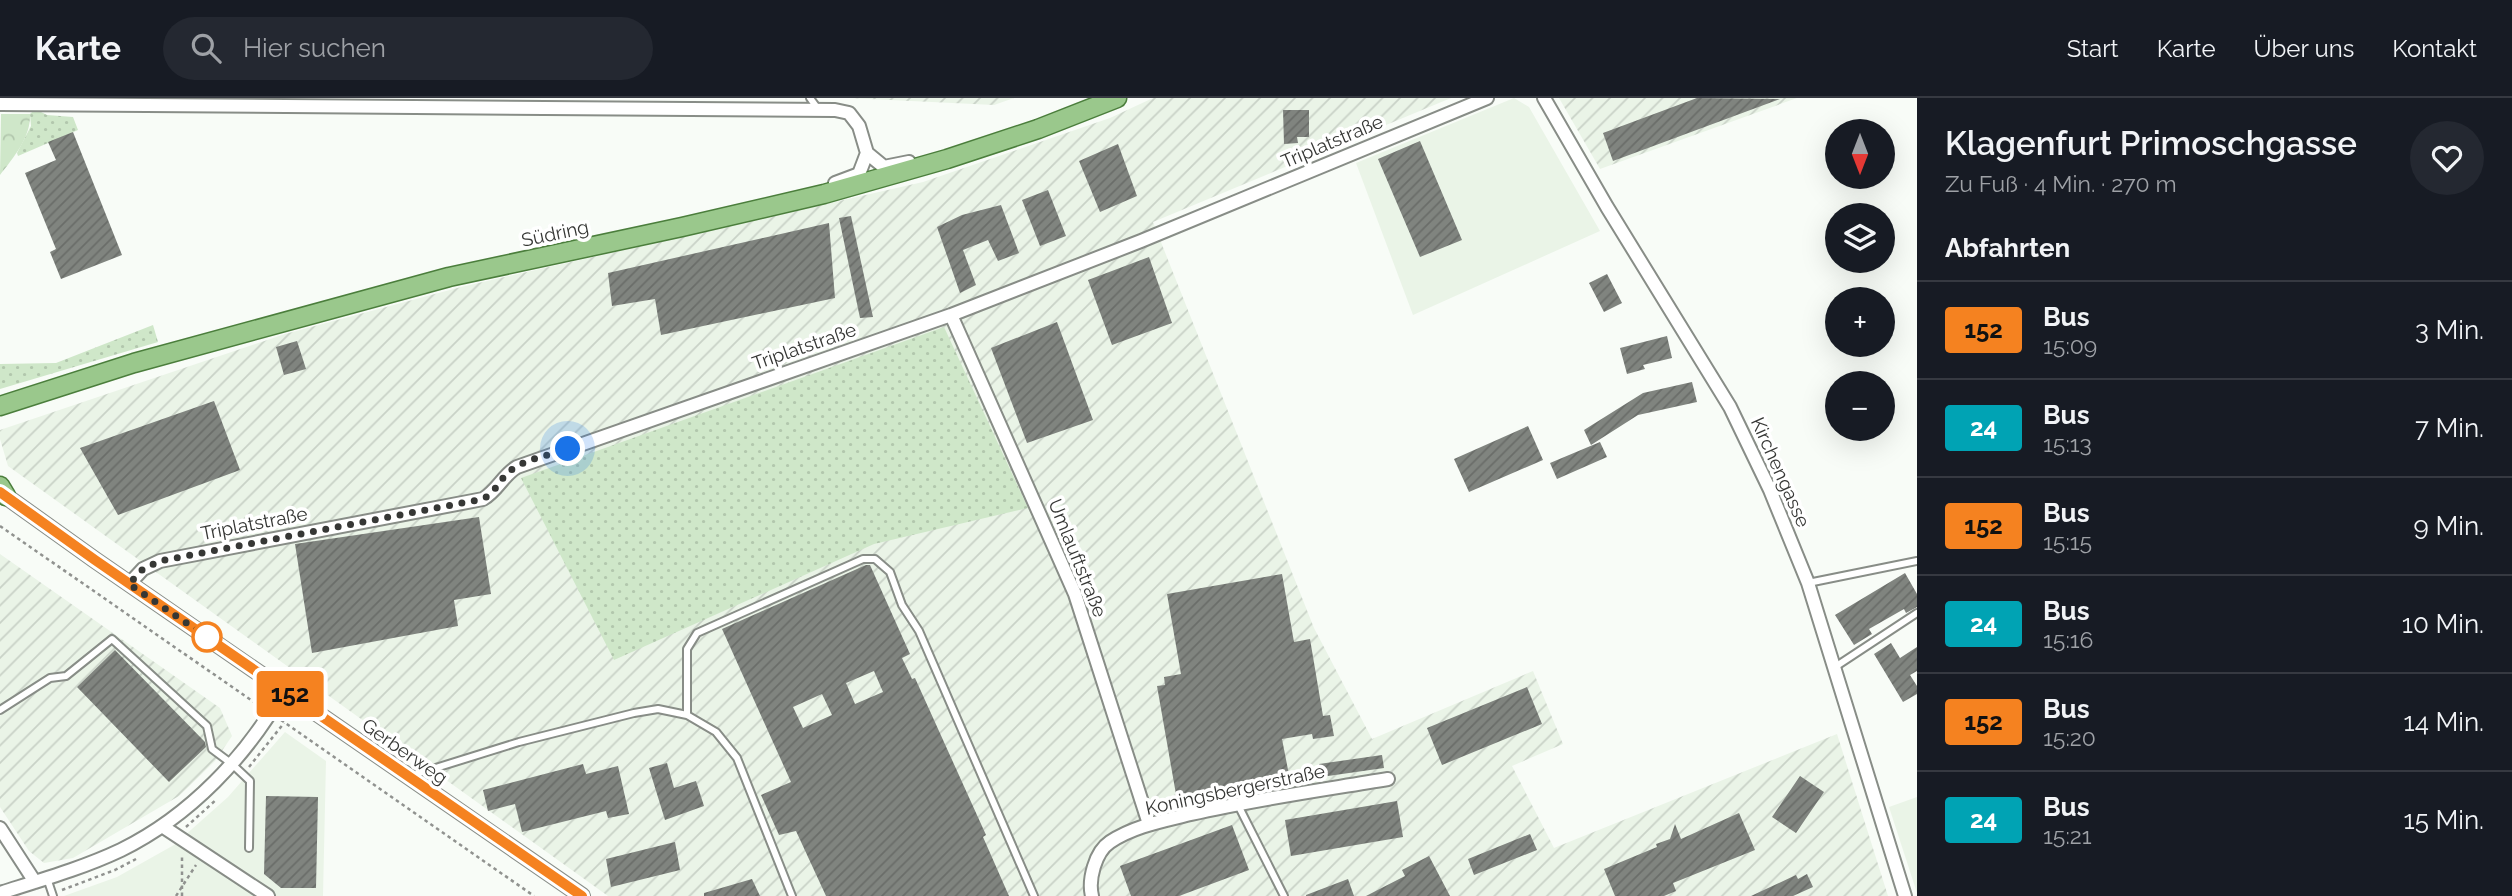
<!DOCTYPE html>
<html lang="de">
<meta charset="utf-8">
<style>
:root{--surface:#171b24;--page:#242831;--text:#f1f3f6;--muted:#9ea1a6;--line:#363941}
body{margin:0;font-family:Raleway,sans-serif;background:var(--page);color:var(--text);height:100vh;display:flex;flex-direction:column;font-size:26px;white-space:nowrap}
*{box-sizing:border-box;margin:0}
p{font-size:23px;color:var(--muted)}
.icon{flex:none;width:38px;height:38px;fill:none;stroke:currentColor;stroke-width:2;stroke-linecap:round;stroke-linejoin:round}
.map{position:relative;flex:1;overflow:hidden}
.side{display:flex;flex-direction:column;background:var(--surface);width:595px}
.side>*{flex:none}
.badge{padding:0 14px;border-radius:5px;font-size:24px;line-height:46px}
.needle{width:46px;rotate:180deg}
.buttons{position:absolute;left:1825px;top:21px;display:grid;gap:14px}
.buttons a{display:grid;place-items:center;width:70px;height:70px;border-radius:50%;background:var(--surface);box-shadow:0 7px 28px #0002;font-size:35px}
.you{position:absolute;width:35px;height:35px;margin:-18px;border:5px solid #fff;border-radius:50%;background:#1a73e8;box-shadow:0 0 0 10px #1a73e833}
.map>.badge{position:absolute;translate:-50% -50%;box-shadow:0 0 0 4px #fff}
h2{padding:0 28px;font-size:26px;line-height:63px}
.round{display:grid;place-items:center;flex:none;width:74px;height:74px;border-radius:37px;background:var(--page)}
.overview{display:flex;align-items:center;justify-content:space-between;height:119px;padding:0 28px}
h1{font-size:33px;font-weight:600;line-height:52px}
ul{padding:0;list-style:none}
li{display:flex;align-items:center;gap:21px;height:98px;padding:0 28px;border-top:2px solid var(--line)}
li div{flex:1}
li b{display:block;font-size:26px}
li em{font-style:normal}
li .badge{min-width:77px;font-weight:700;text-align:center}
header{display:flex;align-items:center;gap:42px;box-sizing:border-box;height:98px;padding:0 35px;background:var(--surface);border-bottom:2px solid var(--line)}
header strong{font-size:33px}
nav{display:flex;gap:38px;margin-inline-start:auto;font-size:24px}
.search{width:490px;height:63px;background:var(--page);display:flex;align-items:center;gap:18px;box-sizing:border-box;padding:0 24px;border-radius:38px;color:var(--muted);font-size:26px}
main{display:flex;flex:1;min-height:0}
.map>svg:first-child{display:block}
.built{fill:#eaf4e7}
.industrial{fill:url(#industrial-furrows)}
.green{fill:url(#green-dots)}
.forest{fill:url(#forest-crowns)}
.building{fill:url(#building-hatch);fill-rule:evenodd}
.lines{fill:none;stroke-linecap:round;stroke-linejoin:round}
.service-casing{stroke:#888d87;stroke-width:10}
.minor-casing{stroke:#888d87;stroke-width:16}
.tertiary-casing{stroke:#888d87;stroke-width:18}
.primary-casing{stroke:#4b7e3c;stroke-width:21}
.path{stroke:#90928f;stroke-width:2.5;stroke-dasharray:3.5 3.5;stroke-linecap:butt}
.service{stroke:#fff;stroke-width:6}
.minor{stroke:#fff;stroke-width:12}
.tertiary{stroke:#fff;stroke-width:14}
.primary{stroke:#9ac88c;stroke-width:18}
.line-casing{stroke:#fff;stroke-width:16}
.line{stroke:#f58220;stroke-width:10}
.walk{stroke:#363735;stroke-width:7;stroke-dasharray:0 12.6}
.stop-dot{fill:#fff;stroke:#f58220;stroke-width:3.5}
.labels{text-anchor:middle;stroke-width:7;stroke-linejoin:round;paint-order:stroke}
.street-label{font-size:19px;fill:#363735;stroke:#fff}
</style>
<header>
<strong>Karte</strong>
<div class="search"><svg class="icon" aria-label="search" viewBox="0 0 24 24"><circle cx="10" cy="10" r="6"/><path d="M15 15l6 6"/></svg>Hier suchen</div>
<nav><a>Start</a><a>Karte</a><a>Über uns</a><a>Kontakt</a></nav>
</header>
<main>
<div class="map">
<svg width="1917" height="798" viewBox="0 0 1917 798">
<defs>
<pattern id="industrial-furrows" width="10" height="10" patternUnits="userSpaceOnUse" patternTransform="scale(1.75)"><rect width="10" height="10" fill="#eaf4e7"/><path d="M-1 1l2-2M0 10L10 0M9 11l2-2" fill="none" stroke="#c9d2c7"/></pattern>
<pattern id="green-dots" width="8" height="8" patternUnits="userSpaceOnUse" patternTransform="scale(1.75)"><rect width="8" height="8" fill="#cfe7c9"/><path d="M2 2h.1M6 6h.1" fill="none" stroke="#b2c7ad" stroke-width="1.8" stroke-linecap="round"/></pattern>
<pattern id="forest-crowns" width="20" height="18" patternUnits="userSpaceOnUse" patternTransform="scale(1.75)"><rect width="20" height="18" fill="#cfe7c9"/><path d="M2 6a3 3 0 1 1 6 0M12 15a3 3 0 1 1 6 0" fill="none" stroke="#b2c7ad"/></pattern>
<pattern id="building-hatch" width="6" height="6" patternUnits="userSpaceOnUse" patternTransform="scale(1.75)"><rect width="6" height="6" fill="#80847f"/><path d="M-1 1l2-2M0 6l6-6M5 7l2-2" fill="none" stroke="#6a6d69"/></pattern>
</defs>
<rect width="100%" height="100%" fill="#f8fcf7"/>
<path class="built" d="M1514,0L1529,9L1600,133L1413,217L1356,65Z
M285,634L326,663L323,798H64L117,779L174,747L228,699Z
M1917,699V795L1889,709Z"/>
<path class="industrial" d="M849,0H1014L994,7Z
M1153,0H1451L1153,124L1314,530L1372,641L1533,573L1563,646L1512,668L1554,750L1837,636L1888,798H608L8,368L0,341V332L285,236L461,189L923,84L1110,20Z
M1559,0H1797L1600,71Z
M0,456L220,610L232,638L215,663L179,698L73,760L44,765L29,753L0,709Z"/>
<path class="green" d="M33,13L41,14L47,17L73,19L78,32L18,58L17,55L31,28L30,16Z
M153,227L158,244L0,291V266L56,265Z
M944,229L1028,410L874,446L614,562L521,380Z"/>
<path class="forest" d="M1,16H30C31,39 14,59 0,77Z"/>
<path class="building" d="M1697,0L1780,1L1613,63L1603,35Z
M1283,12H1309V39H1297L1298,45L1284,46Z
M73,34L122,157L61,181L50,154L56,151L25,75L56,62L48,44Z
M1420,43L1462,142L1420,159L1378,61Z
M1118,46L1137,98L1100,114L1079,63Z
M1048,92L1066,138L1040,148L1022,102Z
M1001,107L1019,155L998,163L988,142L963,152L976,187L960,195L937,129L962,117Z
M851,118L873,219L860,220L839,120Z
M829,125L835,200L661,237L655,201L612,208L608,175Z
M1149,159L1172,225L1112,247L1088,182Z
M1607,176L1622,205L1604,214L1589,185Z
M1057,224L1093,322L1027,345L991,250Z
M1667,238L1672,260L1643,267L1645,271L1627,276L1620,250Z
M297,243L306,271L284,277L276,249Z
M1692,284L1697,304L1638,317L1591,347L1584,332L1643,295Z
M214,303L240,372L118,417L80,350Z
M1528,328L1543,362L1469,394L1454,361Z
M1600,344L1607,359L1557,381L1550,365Z
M479,419L491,496L454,502L458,528L312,555L295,446Z
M866,467H870L910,556L902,560L912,581L915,580L986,737L983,739L1009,798H826L796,733L779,737L761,697L791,684L722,531ZM874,573L883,594L855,606L846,585ZM822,596L832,617L803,630L793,609Z
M1905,475L1917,496V509L1906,515L1904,511L1869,531L1872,536L1854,547L1835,517Z
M1282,476L1294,544L1310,541L1323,618L1330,617L1334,638L1313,641L1312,636L1282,641L1290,682L1177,702L1157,588L1165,587L1164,579L1181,576L1167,496Z
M1891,545L1900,560L1917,549V573L1910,577L1917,588V596L1903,604L1874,556Z
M115,552L205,644L206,649L169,684L77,589Z
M1527,589L1542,626L1442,667L1427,630Z
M1382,657L1384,670L1321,679L1319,666Z
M667,665L674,690L696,683L704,708L665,722L649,670Z
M583,666L586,676L618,668L629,716L608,720L606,713L522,734L515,706L488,713L483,692Z
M1800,678L1824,694L1796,735L1772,719Z
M266,698L318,699L316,790H281L264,776Z
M1397,703L1403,739L1291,758L1285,722Z
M1739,715L1755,752L1673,785L1676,793L1664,798H1615L1604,771L1657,749L1656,746L1670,741L1675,726L1681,741Z
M1232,727L1249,772L1179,798H1131L1120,768Z
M1530,736L1537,752L1474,777L1468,761Z
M675,744L680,772L611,789L606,761Z
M1429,758L1450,798H1366L1405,778L1402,772Z
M1807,776L1813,789L1793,798H1751L1796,777L1798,781Z
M752,781L760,798H704V795Z
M1348,781L1354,798H1306V797Z"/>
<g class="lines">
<g class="service-casing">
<path id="service" d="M810,0L818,11
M1808,485L1917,463
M1835,569L1917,515
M0,612L50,580L66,578L112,541L207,628L212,651L232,666L250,683L249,750
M687,617V551L697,535L863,461H875L890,474L902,507L919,533L1034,798
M410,678L519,644L634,615L658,611L687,617L716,634L737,660L792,798
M1238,707L1284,798
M47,780L53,798"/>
</g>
<g class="minor-casing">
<path id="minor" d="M1544,0L1607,109L1730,309L1770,392L1808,485L1905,798
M0,6L835,12L849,15L859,28L867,55L884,69L909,64
M835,85L859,76L867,55
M951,217L1075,496L1149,726
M129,486L143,471L160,463L483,401C498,392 503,377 517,369L951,217L1141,143L1487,0
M162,728L268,798
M0,730L35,784
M0,795C41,782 83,770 121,752C190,718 247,658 284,592
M1092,798C1088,782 1095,754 1110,744C1134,728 1163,723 1191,716C1256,701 1322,692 1388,681"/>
</g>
<g class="tertiary-casing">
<path id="tertiary" d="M0,394L95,462L582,798"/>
</g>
<g class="primary-casing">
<path id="primary" d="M0,308L134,265L449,179L682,129L824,96L947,61L1038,31L1117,0
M0,388L6,398"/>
</g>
<path class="path" d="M0,428L261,609
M281,622L534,798
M249,669L284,625
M186,729L217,701
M62,792L115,772L136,761
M176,798L196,767
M182,798V756"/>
<use href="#service" class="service"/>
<use href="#minor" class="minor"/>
<use href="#tertiary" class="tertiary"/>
<use href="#primary" class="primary"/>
</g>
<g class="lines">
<g class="line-casing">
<path id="line" d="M0,394L95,462L582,798"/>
</g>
<use href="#line" class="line"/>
<path class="walk" d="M207,539L129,486L143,471L160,463L483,401C497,393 499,382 510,373C525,361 550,357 568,351"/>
</g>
<circle class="stop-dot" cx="207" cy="539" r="14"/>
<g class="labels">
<g class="street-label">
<text transform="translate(1332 43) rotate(-23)" y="7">Triplatstraße</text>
<text transform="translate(555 135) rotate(-12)" y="7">Südring</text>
<text transform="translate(804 248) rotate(-19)" y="7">Triplatstraße</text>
<text transform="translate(1781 374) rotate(66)" y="7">Kirchengasse</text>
<text transform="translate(254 425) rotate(-11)" y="7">Triplatstraße</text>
<text transform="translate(1078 460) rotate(68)" y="7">Umlauftstraße</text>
<text transform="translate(405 653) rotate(35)" y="7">Gerberweg</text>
<text transform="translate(1235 691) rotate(-12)" y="7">Koningsbergerstraße</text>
</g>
</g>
</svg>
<div class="buttons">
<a><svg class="needle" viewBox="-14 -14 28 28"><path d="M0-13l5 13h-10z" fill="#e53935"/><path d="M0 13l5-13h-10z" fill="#9ea1a6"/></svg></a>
<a><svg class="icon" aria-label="layers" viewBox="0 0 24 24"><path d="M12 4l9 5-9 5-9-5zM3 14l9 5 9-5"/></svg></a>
<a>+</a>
<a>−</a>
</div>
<div class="you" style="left:568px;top:351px"></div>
<b class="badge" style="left:290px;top:596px;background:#f58220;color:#111">152</b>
</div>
<section class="side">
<div class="overview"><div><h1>Klagenfurt Primoschgasse</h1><p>Zu Fuß · 4 Min. · 270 m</p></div><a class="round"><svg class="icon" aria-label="heart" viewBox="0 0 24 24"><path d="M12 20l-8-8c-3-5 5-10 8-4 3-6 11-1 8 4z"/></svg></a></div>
<h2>Abfahrten</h2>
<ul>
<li><span class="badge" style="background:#f58220;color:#111">152</span><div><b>Bus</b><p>15:09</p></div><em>3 Min.</em></li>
<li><span class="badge" style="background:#00a3b4;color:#fff">24</span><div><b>Bus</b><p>15:13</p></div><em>7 Min.</em></li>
<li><span class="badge" style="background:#f58220;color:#111">152</span><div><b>Bus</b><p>15:15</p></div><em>9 Min.</em></li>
<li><span class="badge" style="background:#00a3b4;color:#fff">24</span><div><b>Bus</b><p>15:16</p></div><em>10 Min.</em></li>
<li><span class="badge" style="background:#f58220;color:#111">152</span><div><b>Bus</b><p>15:20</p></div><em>14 Min.</em></li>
<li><span class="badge" style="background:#00a3b4;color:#fff">24</span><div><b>Bus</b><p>15:21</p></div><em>15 Min.</em></li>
</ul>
</section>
</main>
